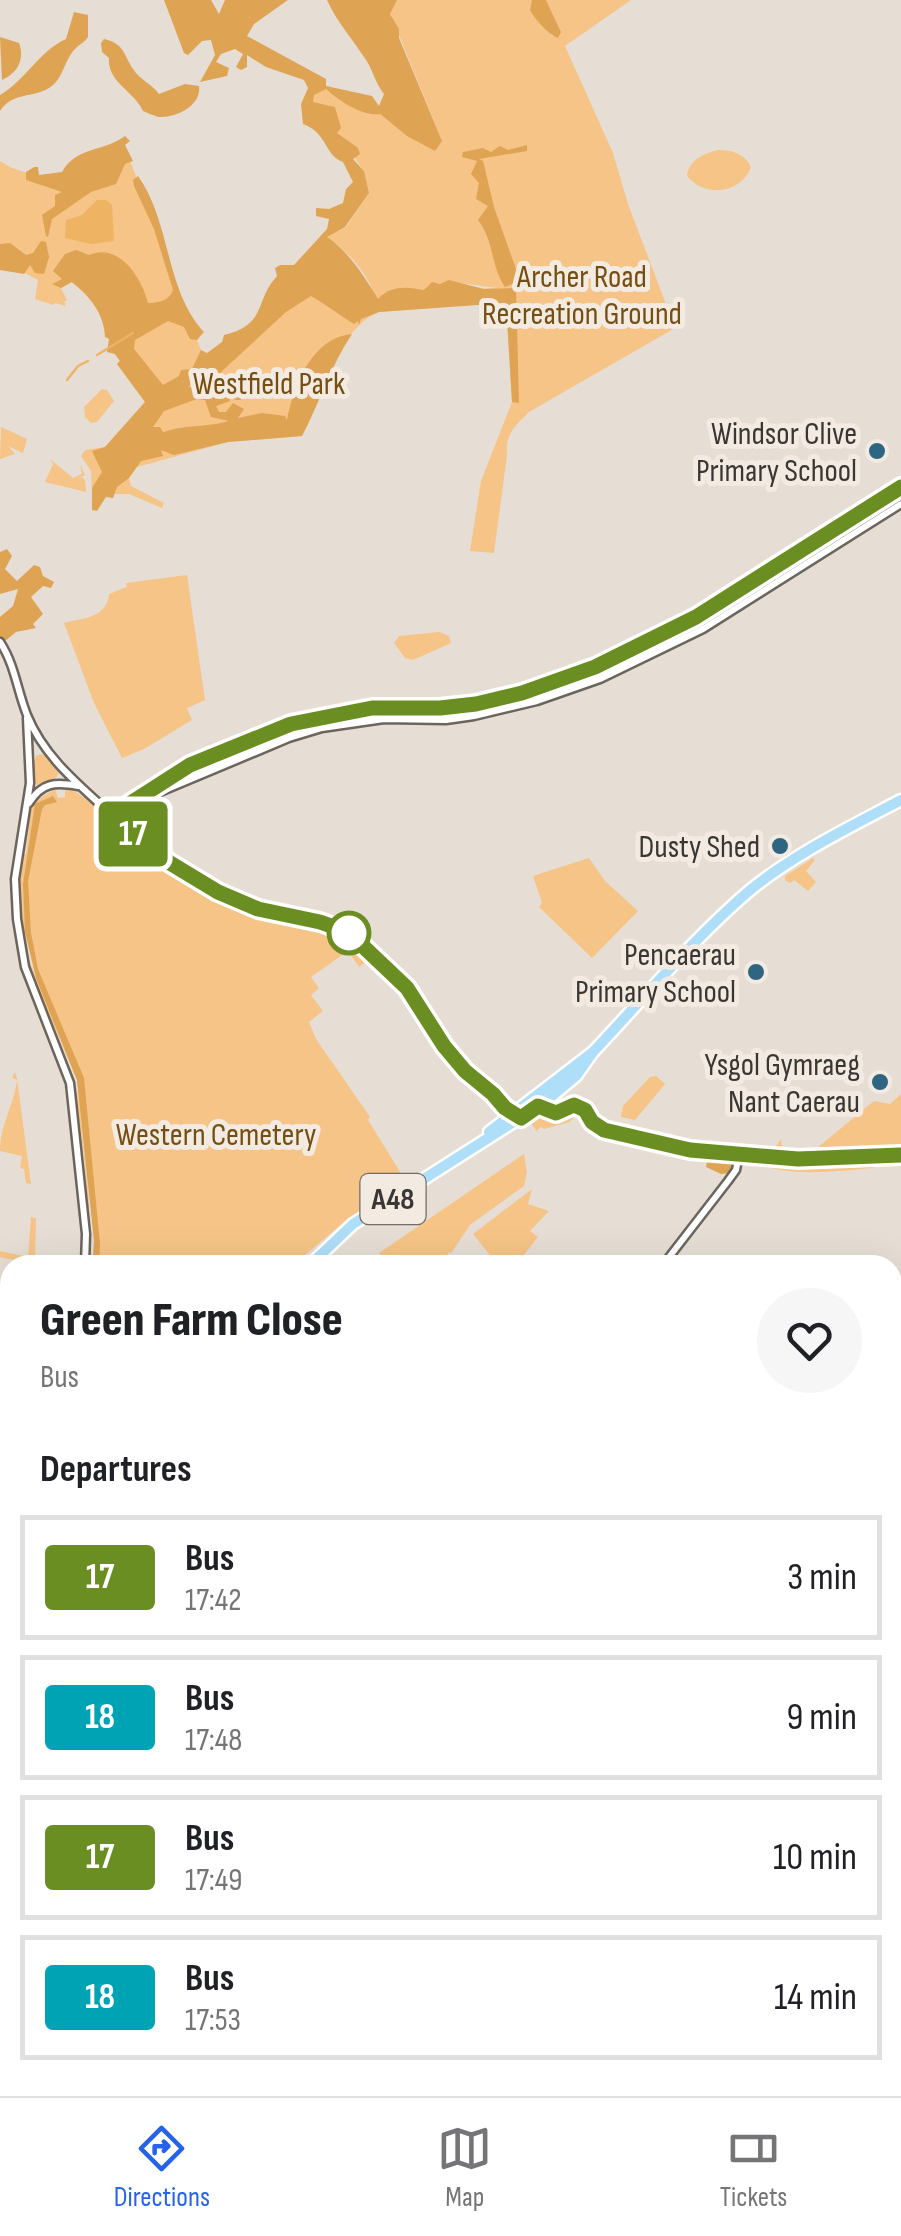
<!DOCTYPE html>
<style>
:root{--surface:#fff;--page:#f6f6f6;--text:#202124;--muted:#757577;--line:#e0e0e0;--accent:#2563eb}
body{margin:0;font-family:"Sofia Sans Condensed",sans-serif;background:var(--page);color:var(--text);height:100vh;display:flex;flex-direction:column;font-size:38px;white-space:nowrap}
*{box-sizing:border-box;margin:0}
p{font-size:32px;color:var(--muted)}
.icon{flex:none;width:55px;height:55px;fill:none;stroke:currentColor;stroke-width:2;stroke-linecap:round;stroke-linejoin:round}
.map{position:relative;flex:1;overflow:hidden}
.drawer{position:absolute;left:0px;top:1255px;width:902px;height:842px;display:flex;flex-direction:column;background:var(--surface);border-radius:30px 30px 0 0;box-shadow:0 10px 40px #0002}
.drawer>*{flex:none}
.badge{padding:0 20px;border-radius:8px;font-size:35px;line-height:65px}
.map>.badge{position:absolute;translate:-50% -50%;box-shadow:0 0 0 5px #fff}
h2{padding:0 40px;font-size:38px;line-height:90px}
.round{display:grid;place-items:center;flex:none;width:105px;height:105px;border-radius:52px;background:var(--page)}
.headline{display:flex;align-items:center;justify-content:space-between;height:170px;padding:0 40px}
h1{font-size:48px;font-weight:800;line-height:75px}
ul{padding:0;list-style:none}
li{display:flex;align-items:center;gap:30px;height:125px;margin:0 20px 15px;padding:0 20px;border:5px solid var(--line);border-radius:0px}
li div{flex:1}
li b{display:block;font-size:38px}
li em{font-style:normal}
li .badge{min-width:110px;font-weight:700;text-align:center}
.tab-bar{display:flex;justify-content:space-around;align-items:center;height:140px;border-top:2px solid var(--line);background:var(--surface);font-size:28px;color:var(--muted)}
.tab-bar a{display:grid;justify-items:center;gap:5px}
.tab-bar .on{color:var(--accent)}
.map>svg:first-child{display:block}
.green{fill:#f5c486;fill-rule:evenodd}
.forest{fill:#dea353;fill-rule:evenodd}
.water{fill:#efb364}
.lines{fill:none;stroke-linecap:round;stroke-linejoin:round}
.stream{stroke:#efb364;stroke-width:2.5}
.minor-casing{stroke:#6c655d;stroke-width:11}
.major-casing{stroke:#fff;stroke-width:12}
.highway-casing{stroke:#fff;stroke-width:15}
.minor{stroke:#fff;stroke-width:6}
.major{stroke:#cfebfb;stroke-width:8}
.highway{stroke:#afdef8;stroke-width:10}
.highway-bridge-casing{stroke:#fff;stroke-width:15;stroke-linecap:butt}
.highway-bridge{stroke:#afdef8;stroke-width:10}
.line-casing{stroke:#fff;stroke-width:22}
.line{stroke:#6b8e23;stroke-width:15}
.poi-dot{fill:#2e6580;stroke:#f3ebe2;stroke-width:4}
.stop-dot{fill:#fff;stroke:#6b8e23;stroke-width:5}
.labels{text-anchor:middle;stroke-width:10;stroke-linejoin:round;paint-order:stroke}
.shield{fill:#f3ebe2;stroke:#716c68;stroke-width:2.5}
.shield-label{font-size:30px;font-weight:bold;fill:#393633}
.park-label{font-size:32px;fill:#754e11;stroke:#f3ebe2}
.poi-label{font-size:32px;fill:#393633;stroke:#f3ebe2;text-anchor:end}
</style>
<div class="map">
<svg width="901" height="2096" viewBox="0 0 901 2096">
<rect width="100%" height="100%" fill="#e6ded5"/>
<path class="green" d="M397,0H532L539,19L552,36L561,32L546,0H631L565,46L613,153L628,204L675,328L529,412C515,426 505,434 507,455L494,553L470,551L481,481L512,402L506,302L379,312C337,329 322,397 302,436L228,442L137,467L129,478L131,486L164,503L162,508L129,494H92L91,471L81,456L85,450L105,447L145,402L117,364L120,361L110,348L114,337L89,296L71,282L61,288L67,300L64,302L66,306L55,303L53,305L35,299L38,280L21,271L0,269V161L10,167L82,193L125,147L205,361L266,317L278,289H372C365,270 343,247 326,237L346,227L369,193L364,171L337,133L340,128L337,118L312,102L313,95L326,88L359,110L368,114L379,113L388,121L442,141L390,13ZM460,283L497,288L382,294C401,285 409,294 425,290C437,287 447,284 460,283Z
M719,150C733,150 745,154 751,167C741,194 705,198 687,176C689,160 704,153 719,150Z
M102,389L107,390L114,401L97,422L91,423L85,417L84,407Z
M1,427L27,439L23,453L8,446L15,454L0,459Z
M50,459L73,478L82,474L80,464L85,475L77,479L82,477L85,480L86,492L45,482L53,464Z
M878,505L883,509L877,515L827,547L822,540Z
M805,552L811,558L704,623V616Z
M187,575L205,700L187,708L192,720L144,749L122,758L94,703L64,623C83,618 107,618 109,594L127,587L126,583Z
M695,622L697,629L602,672L603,665Z
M439,632L449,636L451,643L413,660L405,658L394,643L399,636Z
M591,671L595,673L594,679L509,706L504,703L508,698Z
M485,704L487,712L461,717H389L386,713L388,709Z
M283,730L286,738L213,764L214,758Z
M45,754L59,773L54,780L37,786C31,779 32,762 37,755Z
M54,786L35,801L55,789L58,798L65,797V790L69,787L77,789L72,790L93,803L155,859L194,887L258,916L337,933L354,947L352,950L356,948L365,957L364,963L359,967L348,951L311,977L319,988L311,995L323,1011L309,1022L316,1039L370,1117L368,1120L407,1183L350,1217L293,1265H93L94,1240L77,1080L26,960L24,946L37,981L25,934L23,942C19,912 18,884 22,854H26L32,801Z
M589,858L605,881L638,911L592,958L539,907L542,903L533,876Z
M813,858L815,860L806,871L816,882L808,891L794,880L790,883L785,880V876Z
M67,1063C85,1085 92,1229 90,1265H88C91,1210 83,1116 67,1063Z
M15,1072L17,1079L31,1184L26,1183L24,1169L20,1168L22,1156L0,1151C0,1125 14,1105 17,1080L12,1078Z
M656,1076L665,1084L635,1120L621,1117L623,1106L650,1077Z
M901,1094V1150L875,1155L874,1145L869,1146L871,1155L841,1150V1147C825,1157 801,1156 778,1154L773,1150L781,1139L782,1148H817L874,1101L890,1104Z
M574,1109L578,1114L569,1122L544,1129L541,1127L537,1130L539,1134L528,1119L539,1114L554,1117Z
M524,1154L527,1173L524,1186L470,1225L452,1252L448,1253L447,1260L452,1265H389L379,1253Z
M872,1159L873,1168C836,1171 787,1178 753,1162L837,1163V1166Z
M532,1189L528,1204L549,1211L530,1231L538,1237L520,1260L513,1256L503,1263L500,1257L493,1259L473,1234Z
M31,1217L36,1218L35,1265L0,1257V1251L28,1257Z
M892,1619L901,1622V1798L892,1797Z
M901,1860V1980L893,1969L892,1861Z
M0,1883L10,1893V2066L0,2060Z
M19,2088H150L152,2096H21Z
M544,2088H725L713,2096H540Z"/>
<path class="forest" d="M164,0H211L219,14L225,0H288L254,24L247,36L326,79V86L372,96L379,106L384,94C374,81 373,69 364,57C351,37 337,22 327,0H397L390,14L399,29V38L442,141L435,151L407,136L380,114C364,117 339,101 326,89L314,95L313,102L335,107L341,128L337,133L358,148L360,154L353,159L364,171L369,193L345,227L327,237C350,253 364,276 378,299C389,286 406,286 424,290L432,282L440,284L449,280L484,289L516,288L519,403L512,402L506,303L379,312L361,319L359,325L358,321L354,324C339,315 327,305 311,296L286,312L221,372L217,382L213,384L202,375L188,387L219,386L227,391L239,385L243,390L241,400H235L228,393L230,401L216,406L219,412H226L233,403L244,409L238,418L262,413L285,416L287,420C294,384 312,338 352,334C331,365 320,402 302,436L228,442L174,455L161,450L163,456L141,461L129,478L117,487L113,498L106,497L97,511L92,510V488L102,472L92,451L105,447L145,402L117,364L120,361L115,354L107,352L109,339L105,337C104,313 90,297 72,282L61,288L52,284L62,279L53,271L65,254L76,250L89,255C119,242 142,278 148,303C158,303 169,301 173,290L154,229L134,186L133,180L138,176C171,222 165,290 204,332L197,340L190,339L184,327L168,321L135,340L134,349L163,385L179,376L181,370L192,369L201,350L207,353L222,342L224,335C268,324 254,301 277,276L275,268L280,265H294L327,229L329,219L316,216V208L329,209L343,203L346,189L353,182L343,162C324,155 328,133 303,124L301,104L308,88L304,80L266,67L247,55V67L241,70L236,67L243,54L235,49L221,54L216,62L229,68L227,76L200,82L215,55L211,40L202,41L188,55L184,53ZM197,399L205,400L211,417L229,421C203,428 189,424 163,432L160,427H153L164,411Z
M532,0H546L561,32L558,38C549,35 534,18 530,10Z
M74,12L88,15V37C85,42 80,44 76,48C64,59 64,79 49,88C33,98 12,92 0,111V95C27,79 38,52 66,39Z
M0,37L19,43C25,59 18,73 2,80Z
M104,39C125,44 123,54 133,69C140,80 152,84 159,94L185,84L199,86C202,105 177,118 159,117C157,117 145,112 143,111C134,91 107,82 109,58L102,52L101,43Z
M125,136L130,141L125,145L133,161L125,164L116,184L91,192L52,219L48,237L46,236L42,215L55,206V195L62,192L26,180V172L34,167H38L39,175L62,172C75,147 106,151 125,136Z
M527,145V151L479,159L483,161L494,207L517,272V282L505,287C490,265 495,242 478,220L488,206L476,199L479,183L471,174L477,161L462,157L463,152L483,148L491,152L500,146L508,150Z
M41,241L46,242L49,257L44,274L35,273L30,265L24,274L0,270V244L10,243L26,255L33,253Z
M7,549L12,556L5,569L17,581L34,565L40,567L43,576L54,582L51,588L43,586L31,597L43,614L33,624L36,628L16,632L4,642L0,639V617L13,606L18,589L0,594V552Z
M53,796L57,802L45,805L42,809L28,881L31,933L38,969L84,1078L100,1244L99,1265H93L94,1240L77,1080L36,978L25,931L23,884L35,804Z
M712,1154L733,1161L730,1173L721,1174L706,1167L708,1155Z
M893,1549L901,1551V1596L893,1593Z
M725,2088H765L766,2096H713Z"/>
<path class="water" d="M97,200H106L112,205L114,241L91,244L65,238L66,220L82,215Z"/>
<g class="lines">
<path class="stream" d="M97,355L133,333
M67,380L78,366L88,361"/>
<g class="minor-casing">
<path id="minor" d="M0,642C15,665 17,690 27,715C44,757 79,785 112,815L191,765L304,720L378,707L440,708L476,704L522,693L595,667L696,617L901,487
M27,718L30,783L15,879L17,919L25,967L70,1083L86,1234L85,1265
M141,800L289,738L322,728L384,719L446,720L474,716L537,701L600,679L703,629L901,504
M29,803C42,782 56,782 78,786
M663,1265L728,1181L736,1170L739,1154
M537,2096L542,2088"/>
</g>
<g class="major-casing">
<path id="major" d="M0,1559L10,1564
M0,1589L10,1590
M892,1606L901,1609
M892,1615L901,1617
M0,1868L10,1880
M0,1879L10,1888
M156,2088L157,2096"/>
</g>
<g class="highway-casing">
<path id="highway" d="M489,1132L593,1052
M310,1265L353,1224L545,1102L576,1076L593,1052C644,998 693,939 749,891C794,854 850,827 901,800
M0,1473L10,1468
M6,1538L3,1496L10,1484"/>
</g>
<use href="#minor" class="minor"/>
<use href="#major" class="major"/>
<use href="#highway" class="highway"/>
<g class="highway-bridge-casing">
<path id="highway-bridge" d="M0,1553L6,1538"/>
</g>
<use href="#highway-bridge" class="highway-bridge"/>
</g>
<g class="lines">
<g class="line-casing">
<path id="line" d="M901,487L696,617L595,667L522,693L476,704L440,708H372L291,724L190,765L112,815L170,863L218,892L258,909L320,922L348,932L407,988L444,1046L465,1071L493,1094L505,1108L521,1118L538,1106L556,1113L574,1105L585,1110L592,1122L604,1130L690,1150L798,1159L901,1155"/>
</g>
<use href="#line" class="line"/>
</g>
<g class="poi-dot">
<circle cx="877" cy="451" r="10"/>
<circle cx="780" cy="846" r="10"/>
<circle cx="756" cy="972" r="10"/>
<circle cx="880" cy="1082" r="10"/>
</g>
<circle class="stop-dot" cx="349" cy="933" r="20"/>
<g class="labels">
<rect class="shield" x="360.5" y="1174" width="65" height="50" rx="8"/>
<g class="shield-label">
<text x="393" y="1209">A48</text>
</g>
<g class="park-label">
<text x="582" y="287">Archer Road<tspan x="582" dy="37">Recreation Ground</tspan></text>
<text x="269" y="394">Westfield Park</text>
<text x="216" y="1145">Western Cemetery</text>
</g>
<g class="poi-label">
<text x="857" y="444">Windsor Clive<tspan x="857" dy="37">Primary School</tspan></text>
<text x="760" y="857">Dusty Shed</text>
<text x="736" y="965">Pencaerau<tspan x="736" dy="37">Primary School</tspan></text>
<text x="860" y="1075">Ysgol Gymraeg<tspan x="860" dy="37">Nant Caerau</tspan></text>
</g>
</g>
</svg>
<b class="badge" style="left:133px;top:834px;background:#6b8e23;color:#fff">17</b>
<section class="drawer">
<div class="headline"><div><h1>Green Farm Close</h1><p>Bus</p></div><a class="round"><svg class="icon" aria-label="heart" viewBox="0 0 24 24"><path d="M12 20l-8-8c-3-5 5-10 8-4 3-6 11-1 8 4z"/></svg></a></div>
<h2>Departures</h2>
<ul>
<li><span class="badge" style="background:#6b8e23;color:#fff">17</span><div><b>Bus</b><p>17:42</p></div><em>3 min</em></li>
<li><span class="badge" style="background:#00a3b4;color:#fff">18</span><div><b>Bus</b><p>17:48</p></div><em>9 min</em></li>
<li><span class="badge" style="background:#6b8e23;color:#fff">17</span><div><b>Bus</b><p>17:49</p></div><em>10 min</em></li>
<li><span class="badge" style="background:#00a3b4;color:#fff">18</span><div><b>Bus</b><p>17:53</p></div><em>14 min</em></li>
</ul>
</section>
</div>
<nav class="tab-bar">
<a class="on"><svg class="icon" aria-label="directions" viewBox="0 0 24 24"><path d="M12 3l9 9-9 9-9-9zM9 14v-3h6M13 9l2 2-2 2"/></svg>Directions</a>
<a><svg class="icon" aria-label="map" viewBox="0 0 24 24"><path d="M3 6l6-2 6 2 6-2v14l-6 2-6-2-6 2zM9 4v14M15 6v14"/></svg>Map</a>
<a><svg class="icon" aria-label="tickets" viewBox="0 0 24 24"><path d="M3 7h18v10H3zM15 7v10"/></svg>Tickets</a>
</nav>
